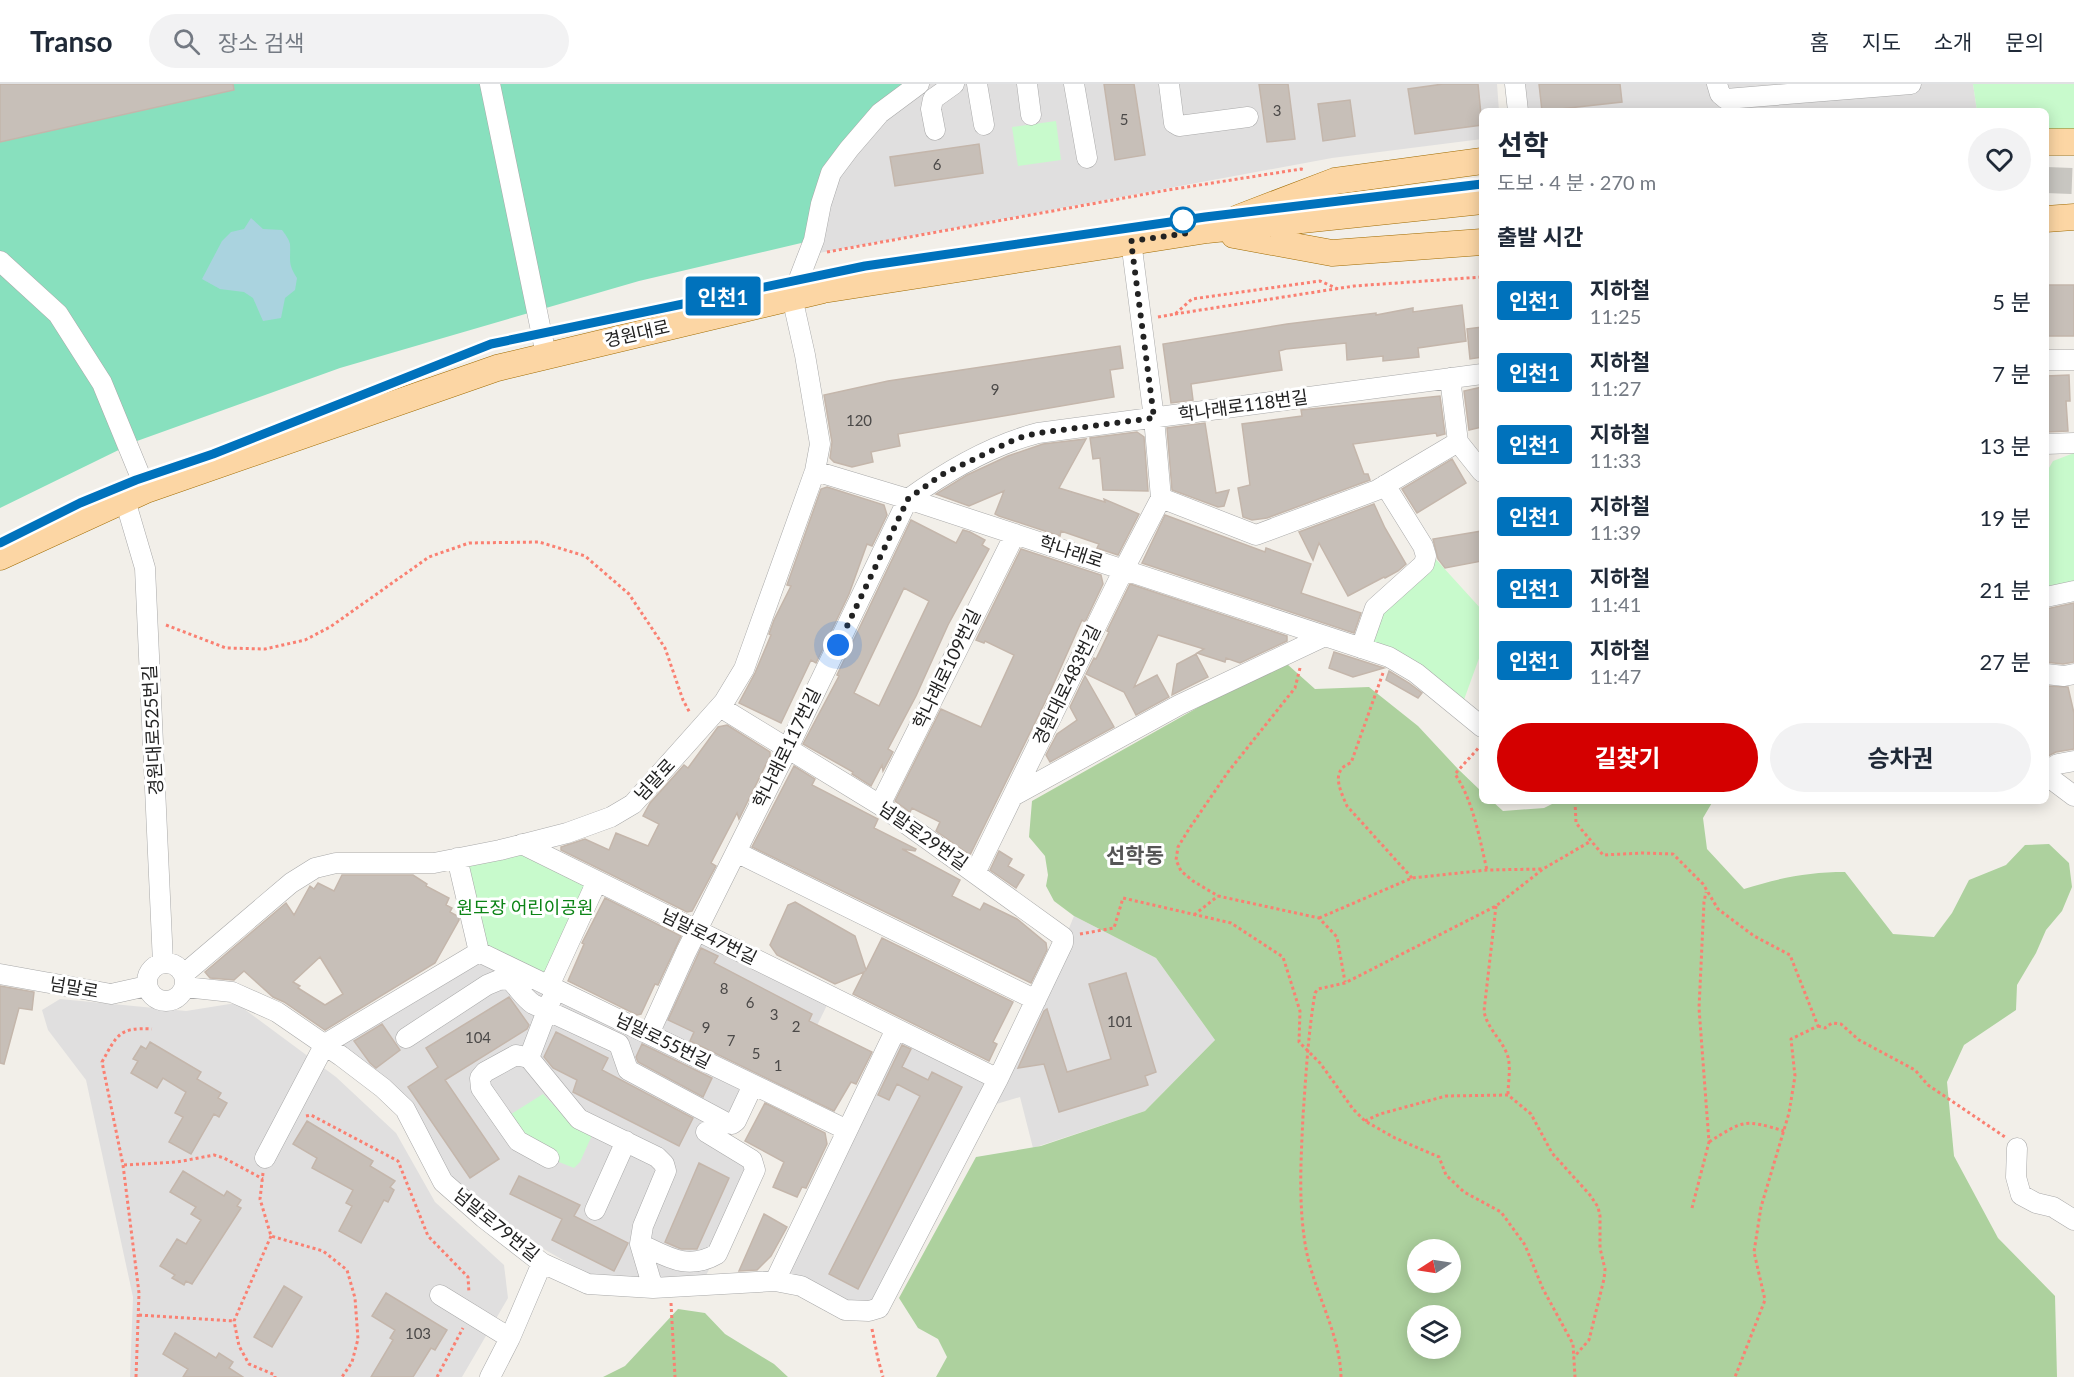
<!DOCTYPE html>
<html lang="ko">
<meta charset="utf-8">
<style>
:root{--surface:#fff;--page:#f2f2f3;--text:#1f2937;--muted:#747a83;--line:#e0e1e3;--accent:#d40000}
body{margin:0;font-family:Lato,"Noto Sans KR",sans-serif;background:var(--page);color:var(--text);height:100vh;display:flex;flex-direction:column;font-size:22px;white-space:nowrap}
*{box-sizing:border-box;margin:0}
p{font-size:20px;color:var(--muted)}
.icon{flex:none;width:33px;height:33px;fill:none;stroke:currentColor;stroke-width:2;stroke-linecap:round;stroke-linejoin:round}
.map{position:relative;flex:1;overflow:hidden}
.panel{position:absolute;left:1479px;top:24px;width:570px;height:696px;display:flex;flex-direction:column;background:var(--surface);border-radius:9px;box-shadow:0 3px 15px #0003}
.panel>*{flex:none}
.badge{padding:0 12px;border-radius:4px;font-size:21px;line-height:39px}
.needle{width:39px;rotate:258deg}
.tools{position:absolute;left:1407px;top:1155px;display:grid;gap:12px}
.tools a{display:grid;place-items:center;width:54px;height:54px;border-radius:50%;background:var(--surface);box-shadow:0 3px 15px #0003;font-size:30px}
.you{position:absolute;width:30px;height:30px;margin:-15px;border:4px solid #fff;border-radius:50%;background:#1a73e8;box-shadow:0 0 0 9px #1a73e833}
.map>.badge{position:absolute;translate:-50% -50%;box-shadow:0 0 0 3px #fff}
h2{padding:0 18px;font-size:22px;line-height:54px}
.round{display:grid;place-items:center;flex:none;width:63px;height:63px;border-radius:32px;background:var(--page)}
.head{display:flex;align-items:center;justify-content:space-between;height:102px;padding:0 18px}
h1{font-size:28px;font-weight:700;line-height:45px}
.cta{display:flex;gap:12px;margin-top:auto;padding:12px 18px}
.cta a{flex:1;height:69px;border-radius:36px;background:var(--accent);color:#fff;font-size:24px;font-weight:700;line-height:69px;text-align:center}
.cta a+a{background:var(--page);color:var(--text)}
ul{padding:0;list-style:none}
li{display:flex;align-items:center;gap:18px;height:72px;padding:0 18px}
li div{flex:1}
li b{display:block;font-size:22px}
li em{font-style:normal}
li .badge{min-width:66px;font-weight:700;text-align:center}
header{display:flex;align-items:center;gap:36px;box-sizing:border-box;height:84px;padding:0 30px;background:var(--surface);border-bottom:2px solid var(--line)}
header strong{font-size:28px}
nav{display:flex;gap:33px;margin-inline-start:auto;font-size:21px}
.search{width:420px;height:54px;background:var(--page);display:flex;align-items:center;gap:15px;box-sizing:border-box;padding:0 21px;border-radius:33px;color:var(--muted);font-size:22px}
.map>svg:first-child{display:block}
.residential{fill:#e0dfdf}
.forest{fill:#add19e;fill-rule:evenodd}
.park{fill:#c8facc}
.pitch{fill:#88e0be}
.water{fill:#aad3df}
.building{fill:#c7bfb8;stroke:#c4b6ab;stroke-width:1.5;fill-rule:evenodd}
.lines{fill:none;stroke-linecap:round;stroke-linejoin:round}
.major-tunnel{stroke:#c8c6c1;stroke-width:26;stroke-dasharray:26 13;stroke-linecap:butt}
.minor-casing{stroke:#a9a9a9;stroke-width:21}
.major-casing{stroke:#a06b00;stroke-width:27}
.path{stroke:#fa8072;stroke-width:3;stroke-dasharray:3 3;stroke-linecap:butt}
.minor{stroke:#fff;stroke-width:20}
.major{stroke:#fcd6a4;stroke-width:26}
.line-casing{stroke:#fff;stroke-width:14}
.line{stroke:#0072bc;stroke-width:9}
.walk{stroke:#222;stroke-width:6;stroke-dasharray:0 10.8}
.stop-dot{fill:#fff;stroke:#0072bc;stroke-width:3}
.labels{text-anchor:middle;stroke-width:6;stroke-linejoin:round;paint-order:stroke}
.number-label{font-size:15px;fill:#4b4948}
.street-label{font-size:18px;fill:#222;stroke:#fff}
.park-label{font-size:18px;fill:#0c8416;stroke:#fff}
.quarter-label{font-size:21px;font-weight:bold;fill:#555;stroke:#fff}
</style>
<header>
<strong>Transo</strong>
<div class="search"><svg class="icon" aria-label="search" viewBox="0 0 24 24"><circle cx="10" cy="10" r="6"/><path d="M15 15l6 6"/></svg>장소 검색</div>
<nav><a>홈</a><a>지도</a><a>소개</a><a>문의</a></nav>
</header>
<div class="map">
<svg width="2074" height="1293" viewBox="0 0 2074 1293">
<rect width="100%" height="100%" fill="#f2efe9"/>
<path class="residential" d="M919,0H1497L1499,27H1482V55L1332,74L808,171L831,89Z
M1515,0H1973L1977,27H1518Z
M1074,832L1156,874L1215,956L1145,1027L1033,1064L1020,1013L983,1024L869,1227L775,1197L896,945L997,995L1063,859Z
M697,847L831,913L781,1015L753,1001L736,1037L726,1060L752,1076L717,1170L701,1201L589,1191L542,1164L483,1125L447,1089L346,965L341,954L479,868L648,950Z
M60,915L186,927L236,919L336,993L396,1049L435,1118L504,1181L508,1214L462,1293H130L133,1213L86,996L48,946L42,926Z"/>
<path class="forest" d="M1287,580L1315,605L1369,603L1418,642L1458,685L1482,708V717H1492L1503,727L1544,724L1558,717H1713L1703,734L1707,765L1744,805C1779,794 1808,788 1845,788L1893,850L1934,853L1952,829L1969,796L2006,781L2025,761L2049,760L2069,779L2072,803L2062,827L2046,846L2036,869L2017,901L2016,926L1964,961L1947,998L1954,1072L1998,1154L2055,1212L2057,1293H936L947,1273L938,1255L918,1244L899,1214L976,1073L1041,1062L1145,1027L1215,956L1156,874L1074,832L1054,817L1046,802L1048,791L1045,772L1029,753L1032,717L1213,615ZM1418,1166H1450V1198H1418ZM1418,1232H1450V1264H1418Z
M678,1225L705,1229L725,1250L774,1280L788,1293H603L625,1282Z"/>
<path class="park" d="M1973,0H2074V58H2046V27H1977Z
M1056,37L1061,76L1018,82L1012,43Z
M2074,369V505L2046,512V389L2053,377Z
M1432,471L1482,526V566L1461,624L1364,563L1376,525Z
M522,760L597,797L549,902L479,868L457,774Z
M543,1010L569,1037L593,1049L580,1078L574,1084L549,1074L503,1035Z"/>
<path class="pitch" d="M0,0H922L849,65L814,156L639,197L340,284L137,357L0,424Z"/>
<path class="water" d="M251,134L263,145L282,146C285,150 289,155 290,160C291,176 287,179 297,194L295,206L285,214L281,234L263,237L253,214L244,208L220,205L202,195L222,157L231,148L244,145Z"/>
<path class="building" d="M0,0H233L234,6L0,58Z
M1104,0H1134L1145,71L1115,76Z
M1259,0H1288L1295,55L1267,58Z
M1443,0H1478L1482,41L1415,50L1408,5Z
M1539,0H1620L1622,18L1542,27Z
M1350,16L1355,52L1323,57L1318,20Z
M979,60L983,89L895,102L890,73Z
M2046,201H2074V252H2046Z
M1462,221L1466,257L1418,264L1419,273L1383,277V272L1347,276L1346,259L1286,265L1279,267L1282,286L1191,300L1193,316L1171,319L1163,260L1287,240L1376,229V231L1413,224V228Z
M1482,243V273L1470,275L1467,245Z
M1120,262L1123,284L1110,286L1114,313L898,350L900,362L871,368L873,378L852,383L834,378L830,374L832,358L824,311L888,297Z
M2069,291L2070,317H2066L2068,347L2046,348V292Z
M1482,303V343L1469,346L1464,307Z
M1440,312L1445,350L1437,352L1436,349L1353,360L1364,390H1368L1370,396L1267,434L1252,436L1243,433L1238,404L1250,401L1242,340L1302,332L1301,326Z
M1205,339L1216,409L1229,406L1224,422L1218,423L1172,406L1167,344Z
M1137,348L1144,353L1148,407L1103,406L1100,374L1093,375L1090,354Z
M1086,355L1059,404L1105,418L1104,415L1139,430L1118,471L1097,464L1099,460L1061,447L1060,452L999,432L995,430L1004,407L969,422L936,410L967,391L1008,372L1043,360Z
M1452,375L1466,399L1417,429L1402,405Z
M827,403L884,421L887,431L872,462L867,460L849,510L816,579L811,576L781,639L739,619L755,589L771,551L769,550L774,536L791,502L787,501L821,405Z
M1374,420L1385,444L1406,480L1398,487L1385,494L1384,493L1348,512L1319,459L1313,476L1299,448Z
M1165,431L1265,468L1266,464L1311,480L1301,509L1361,529L1354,549L1142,479Z
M911,436L956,459L963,446L970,448L985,456L982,461L989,465L948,541L916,612L888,665L893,668L883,687L882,681L871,702L852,690L853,688L803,660L839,592L837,591ZM904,504L929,517L879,622L854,609Z
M1482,447V477L1445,484L1438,475L1433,455Z
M1021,465L1101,491L1103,500L1085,538L1082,536L1049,610L970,771L936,747L940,738L912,724L910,728L895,717L941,625L981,643L1014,571L985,557L984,559L976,556Z
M1130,500L1287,552V557L1240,579L1226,574L1225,578L1197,569L1204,565L1158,551L1134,603L1157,591L1169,613L1136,631L1124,608L1086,590L1094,574L1096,575L1109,548L1107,547Z
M2074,519V578L2063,580L2046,578V525Z
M1334,568L1384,584L1353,593L1329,584Z
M1196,570L1208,593L1172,611L1177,580Z
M1389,587L1409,599L1422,609L1418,614L1386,596Z
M1085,592L1114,643L1050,678L1046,671L1057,650L1077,636L1070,623Z
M2046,602L2068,603L2074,629V665L2056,668L2046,673Z
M727,641L770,668V672L739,735L737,729L711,779L716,782L692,827L687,828L561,766V763L585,755L609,766L616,749L648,762L659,740L643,732L650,719L684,681L688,684L718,643Z
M794,682L815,695L812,701L878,735L874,744L916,765L915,767L902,765L960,796L952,812L980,826L984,819L1017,835L1046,859L1047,866L1031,899L752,763Z
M999,767L1012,775L1008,782L1024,791L1016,804L990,786Z
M342,791H413L427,800L426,802L449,814L446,821L452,824L450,828L459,833V836L435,879L325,946L284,918L273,913L244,887L234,896L210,894L205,888L286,819L294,831L310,802L314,805L318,799L334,807ZM320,873L343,910L325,921L298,904L300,902L293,898Z
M605,814L681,852L658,901L655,900L641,930L637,931L568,897L584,860L582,859Z
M795,818L855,852L866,886L882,854L1013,918L993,958L997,960L989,977L853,910L864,888L835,900L777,871L770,861L788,821Z
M701,864L718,872L714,879L812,930L809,937L872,968L856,1000L851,998L834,1027L690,957L694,948L668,936Z
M1126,889L1156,988L1145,992L1148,1001L1059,1028L1044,980L1018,984L1044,927L1047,925L1067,988L1111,975L1089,900Z
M0,902L34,908L32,926L19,924L4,980L0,979Z
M509,913L529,941L527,945L445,996L499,1075L470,1094L408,1003L438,983L426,964Z
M382,940L400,966L376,984L370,979L354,957Z
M556,948L608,974L602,986L693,1034L679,1062L573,1008L577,996L553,984L544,973Z
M150,958L201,988L197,995L221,1009L218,1014L227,1019L219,1033L214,1030L191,1070L169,1058L183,1033L175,1029L186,1008L163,994L157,1004L131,989L138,977L133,975L141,962L146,965Z
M642,960L712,994L703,1013L638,978L636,973Z
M902,961L911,965L902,983L928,996L932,988L962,1003L858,1205L829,1190L920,1012L897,1000L889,1016L878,1011Z
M765,1019L825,1049L827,1060L806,1104L802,1103L797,1113L773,1103L784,1078L745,1057Z
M307,1037L373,1077L370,1082L395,1097L390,1103L394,1106L388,1118L384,1116L361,1159L339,1147L352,1122L346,1119L353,1106L312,1084L317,1074L293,1060Z
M699,1079L729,1094L697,1165H681L665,1158Z
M183,1087L224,1112L227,1107L241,1116L237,1122L241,1124L192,1200L186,1197L184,1201L172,1194L175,1191L160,1182L177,1155L186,1160L201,1136L191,1130L196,1123L170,1108Z
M519,1092L580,1121L574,1132L628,1159L614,1187L552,1156L562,1135L510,1110Z
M764,1130L787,1143L771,1172L757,1186L739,1187Z
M284,1202L302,1213L272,1263L254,1253Z
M386,1209L447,1246L435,1266L431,1264L413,1293H371L393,1256L390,1254L395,1246L372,1232Z
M175,1249L216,1274L219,1269L233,1278L229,1284L243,1293H183L188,1285L163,1270Z"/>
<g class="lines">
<path class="major-tunnel" d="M2046,96L2074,97"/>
<g class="minor-casing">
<path id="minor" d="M490,0L546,271
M977,0L984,41
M1027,0L1031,31
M1074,0L1087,74
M1169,0L1174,39L1179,42L1248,33
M1515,0L1518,27
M1717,0L1720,10L1726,15L1911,0
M935,46L931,25L933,15L954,0
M0,177L58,230L102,299L146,406
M2046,276H2074
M1450,294L1458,358
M1458,358L1482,388
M2046,360L2074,359
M815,387L908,415L1389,573L1416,589L1482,643
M1161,414L1256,451L1377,406L1458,358
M125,416L145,484L163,879
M2046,513L2074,507
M1361,564L1375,524L1424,480L1426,472L1423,462L1385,401
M2046,590L2064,592L2074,590
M2046,687L2058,680L2074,677
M2046,691L2074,712
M1013,712L1179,621L1325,552
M880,721L1015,450
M522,760L998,995
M736,768L1036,916
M457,774L479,868
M975,789L1124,485L1161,414L1154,334L1131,157
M479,868L847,1046
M147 898a19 19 0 1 1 38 0a19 19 0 1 1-38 0Z
M0,890L111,910L147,902
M184,890L291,799L315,784L336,779H434L500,766L567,749L611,733L633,720L724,618L744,585L815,387L820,360L805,271L792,213L814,156L821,120L831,89L849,65L880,29L919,0
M549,902L597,797
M185,903L232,908L277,928L341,972L383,1004L405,1025L443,1098L484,1134L542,1179L588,1200L653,1204L775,1197L801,1202L845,1226L869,1227L879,1224L998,995L1063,859V853L880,721L720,623
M649,950L686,868L788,664L908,415C947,387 991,361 1038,349L1482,290
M406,954L487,901L499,896L509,895C518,903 523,913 533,920L619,960L628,986L727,1039L732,1040L736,1037L753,1001
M529,974L551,916
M2017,1064L2016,1093L2021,1111L2036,1119L2053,1123L2074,1136
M265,1074L325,960L479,868
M549,1074L518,1057L481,1004L480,994L485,988L516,971L529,974L579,1035L657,1073L664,1080L666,1087L643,1142L640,1160L653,1204
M595,1126L626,1057
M640,1160C668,1173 687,1187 717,1170L755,1086L752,1076L706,1048
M775,1197L896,945
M440,1211L510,1254
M490,1293L510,1254L542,1179"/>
</g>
<g class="major-casing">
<path id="major" d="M2046,58H2074
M1238,134L1335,97L1482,77
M2046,135L2074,133
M1234,151L1332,169L1482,158
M0,473L146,406L497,284L823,206L1207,146L1482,117"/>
</g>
<path class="path" d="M827,168L1168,106L1301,85L1305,86
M1175,230L1354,202L1482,193
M1158,233L1175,230L1192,215L1320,197L1338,205
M166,541L226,564L265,565L305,556L330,543L429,473L469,459L539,458L585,472L629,510L665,564L683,616L690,629
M1300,584L1295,604L1228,688L1189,745L1178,763L1176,776L1181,787L1193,797L1218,812L1319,834L1337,853L1345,898
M1383,589L1351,679C1330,686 1340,706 1347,722L1412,794
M1482,660L1455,690C1474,719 1479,753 1487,786
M1575,717L1576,739L1603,771L1643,769L1673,770L1703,800L1718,825L1754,852L1790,871L1818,942L1791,955L1795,992L1789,1029L1761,1123L1754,1168L1765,1216L1735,1293
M1496,822L1484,927C1487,945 1503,956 1508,973C1511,985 1508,999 1508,1011
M1194,831L1218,812
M1319,834L1412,794L1487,786L1543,785
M1080,850L1114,844L1123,814L1231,839L1283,873L1300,927L1299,958L1320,979L1353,1025L1365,1037L1395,1054L1439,1073L1446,1091L1464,1108L1501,1128L1525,1161L1543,1205L1573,1260L1575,1293
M1818,942L1825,944L1832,939L1841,940L1859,956L1915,986L1928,1001L2005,1053
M306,1032L311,1031L398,1077L428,1152L468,1193L469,1209
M1365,1037L1380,1030L1446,1012L1508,1011L1531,1030L1552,1069L1590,1111L1598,1123L1600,1132V1164L1605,1185L1604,1195L1589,1256L1574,1273
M1709,1058C1744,1036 1744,1035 1784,1047
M124,1081L177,1078L214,1071L224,1074L263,1095
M263,1089L260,1115L271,1152L323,1167L347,1186L355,1214L358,1255L352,1278L342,1293
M1692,1124L1709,1058L1699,924L1704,818L1706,808
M271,1152L234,1237L239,1262L249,1280L275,1291V1293
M671,1219L675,1293
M139,1231L234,1237
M872,1245L878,1275L883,1293
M136,1293L139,1209L123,1081L102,978C117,951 119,943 152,945
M437,1293L463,1244
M1341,1293C1340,1249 1314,1208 1306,1165C1298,1120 1301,1077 1303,1032C1306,991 1308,950 1315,909L1318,905L1345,899L1496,822L1543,785L1591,757"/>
<use href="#minor" class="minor"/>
<use href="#major" class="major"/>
</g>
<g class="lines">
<g class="line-casing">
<path id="line" d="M0,459L80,419L136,396L213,370L491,260L865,182L1205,133L1482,100"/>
</g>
<use href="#line" class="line"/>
<path class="walk" d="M838,561L908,415L941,391L1018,354L1038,349L1154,334L1131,157L1188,149L1183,136"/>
</g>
<circle class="stop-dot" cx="1183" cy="136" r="12"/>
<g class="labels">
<g class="number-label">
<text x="1277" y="32">3</text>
<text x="1124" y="41">5</text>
<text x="937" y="86">6</text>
<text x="995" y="311">9</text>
<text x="859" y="342">120</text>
<text x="724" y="910">8</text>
<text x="750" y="924">6</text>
<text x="774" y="936">3</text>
<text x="1120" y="943">101</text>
<text x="796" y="948">2</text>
<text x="706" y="949">9</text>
<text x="478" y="959">104</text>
<text x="731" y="962">7</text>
<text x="756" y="975">5</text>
<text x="778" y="987">1</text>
<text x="418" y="1255">103</text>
</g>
<g class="street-label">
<text transform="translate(637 250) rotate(-13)" y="6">경원대로</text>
<text transform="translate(1243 322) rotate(-8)" y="6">학나래로118번길</text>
<text transform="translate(1071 468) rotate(18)" y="6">학나래로</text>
<text transform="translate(947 585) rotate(-64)" y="6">학나래로109번길</text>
<text transform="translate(1067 601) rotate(-64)" y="6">경원대로483번길</text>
<text transform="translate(153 646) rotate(-93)" y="6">경원대로525번길</text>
<text transform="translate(787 664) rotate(-64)" y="6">학나래로117번길</text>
<text transform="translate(655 696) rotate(-47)" y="6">넘말로</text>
<text transform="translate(923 752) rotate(35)" y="6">넘말로29번길</text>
<text transform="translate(709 853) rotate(26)" y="6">넘말로47번길</text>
<text transform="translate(74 904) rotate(10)" y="6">넘말로</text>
<text transform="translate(663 957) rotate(26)" y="6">넘말로55번길</text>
<text transform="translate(496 1141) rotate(39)" y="6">넘말로79번길</text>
</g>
<g class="park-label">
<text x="525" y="830">원도장 어린이공원</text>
</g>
<g class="quarter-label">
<text x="1135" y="779">선학동</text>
</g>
</g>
</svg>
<div class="tools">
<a><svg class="needle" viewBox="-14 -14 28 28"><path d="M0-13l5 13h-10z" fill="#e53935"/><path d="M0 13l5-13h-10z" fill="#747a83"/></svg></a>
<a><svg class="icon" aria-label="layers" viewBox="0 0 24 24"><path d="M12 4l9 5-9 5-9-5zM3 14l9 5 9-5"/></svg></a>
</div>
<div class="you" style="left:838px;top:561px"></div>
<b class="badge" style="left:723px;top:212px;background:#0072bc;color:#fff">인천1</b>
<section class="panel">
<div class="head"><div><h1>선학</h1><p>도보 · 4 분 · 270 m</p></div><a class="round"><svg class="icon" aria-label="heart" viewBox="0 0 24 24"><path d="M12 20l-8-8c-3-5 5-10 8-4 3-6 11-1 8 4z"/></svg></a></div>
<h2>출발 시간</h2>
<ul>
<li><span class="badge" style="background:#0072bc;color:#fff">인천1</span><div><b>지하철</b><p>11:25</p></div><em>5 분</em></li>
<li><span class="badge" style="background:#0072bc;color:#fff">인천1</span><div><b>지하철</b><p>11:27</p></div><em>7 분</em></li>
<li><span class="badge" style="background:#0072bc;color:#fff">인천1</span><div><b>지하철</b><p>11:33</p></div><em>13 분</em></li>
<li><span class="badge" style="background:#0072bc;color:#fff">인천1</span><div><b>지하철</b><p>11:39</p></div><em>19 분</em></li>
<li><span class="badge" style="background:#0072bc;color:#fff">인천1</span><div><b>지하철</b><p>11:41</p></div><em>21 분</em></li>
<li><span class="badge" style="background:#0072bc;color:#fff">인천1</span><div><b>지하철</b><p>11:47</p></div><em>27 분</em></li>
</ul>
<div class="cta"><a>길찾기</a><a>승차권</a></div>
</section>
</div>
